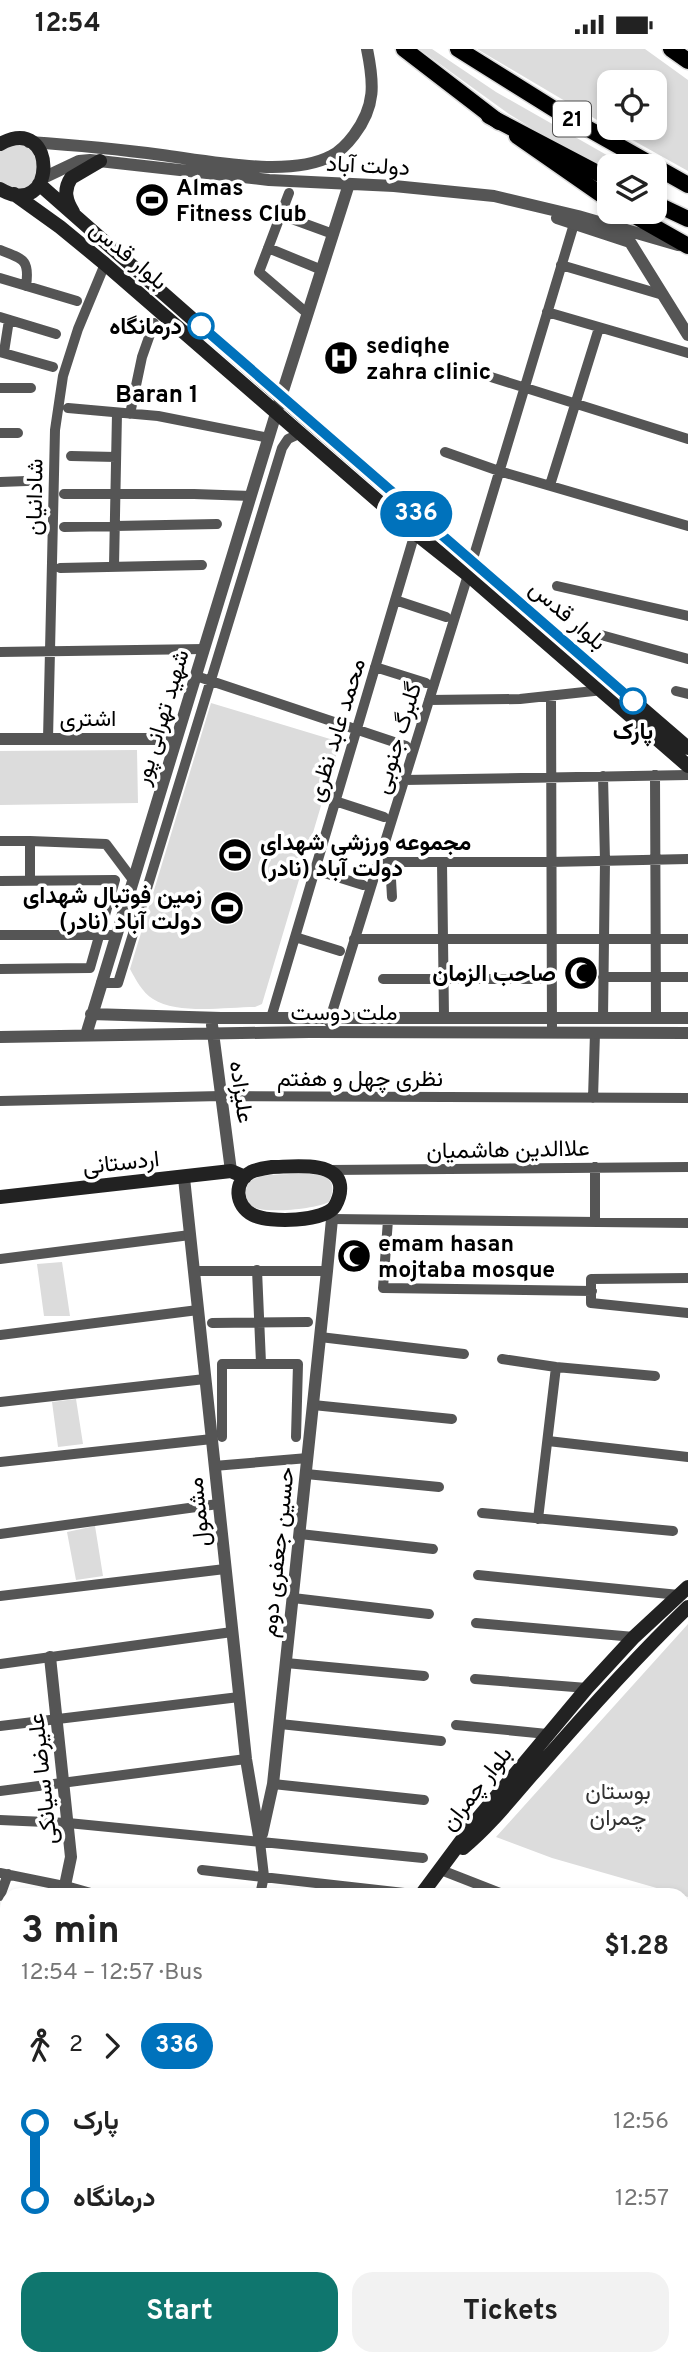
<!DOCTYPE html>
<meta charset="utf-8">
<style>
:root{--surface:#fff;--page:#f2f2f2;--text:#222;--muted:#767676;--accent:#0f766e}
body{margin:0;font-family:Overpass,Vazirmatn,sans-serif;background:var(--page);color:var(--text);height:100vh;display:flex;flex-direction:column;font-size:26px;white-space:nowrap}
*{box-sizing:border-box;margin:0}
p{font-size:23px;color:var(--muted)}
.icon{flex:none;width:38px;height:38px;fill:none;stroke:currentColor;stroke-width:2;stroke-linecap:round;stroke-linejoin:round}
.map{position:relative;flex:1;overflow:hidden}
.panel{position:absolute;left:0px;top:1839px;width:690px;height:478px;display:flex;flex-direction:column;background:var(--surface);border-radius:21px 21px 0 0;box-shadow:0 4px 10px #0003}
.panel>*{flex:none}
.badge{padding:0 14px;border-radius:23px;font-size:24px;line-height:46px}
.buttons{position:absolute;left:597px;top:21px;display:grid;gap:14px}
.buttons a{display:grid;place-items:center;width:70px;height:70px;border-radius:14px;background:var(--surface);box-shadow:0 4px 10px #0003;font-size:35px}
.map>.badge{position:absolute;translate:-50% -50%;box-shadow:0 0 0 4px #fff}
.legs{display:flex;align-items:center;gap:10px;height:77px;padding:0 21px;font-size:23px}
.legs p{margin-inline-start:auto}
.headline{display:flex;align-items:center;justify-content:space-between;height:119px;padding:0 21px}
h1{font-size:38px;font-weight:700;line-height:52px}
.action{display:flex;gap:14px;margin-top:auto;padding:14px 21px}
.action a{flex:1;height:80px;border-radius:21px;background:var(--accent);color:#fff;font-size:28px;font-weight:700;line-height:80px;text-align:center}
.action a+a{background:var(--page);color:var(--text)}
ul{padding:0 21px;list-style:none}
li{display:flex;align-items:center;gap:24px;height:77px;font-size:26px}
li i{display:grid;place-items:center;width:10px;height:100%;margin:0 9px;background:currentColor}
li i::after{content:'';width:18px;height:18px;margin:-9px;border:5px solid;border-radius:50%;background:var(--surface)}
li p{margin-inline-start:auto}
li:first-child i{background:linear-gradient(#0000 50%,currentColor 0)}
li:last-child i{background:linear-gradient(currentColor 50%,#0000 0)}
.status{display:flex;justify-content:space-between;align-items:center;height:49px;padding:0 35px;background:var(--surface);direction:ltr}
.status svg{height:19px;fill:currentColor}
.map>svg:first-child{display:block}
.green{fill:#dcdcdc}
.lines{fill:none;stroke-linecap:round;stroke-linejoin:round}
.river{stroke:#a3a3a3;stroke-width:18}
.primary-casing{stroke:#dbdbdb;stroke-width:19}
.trunk-casing{stroke:#dbdbdb;stroke-width:19}
.minor{stroke:#555;stroke-width:10}
.tertiary{stroke:#555;stroke-width:12}
.secondary{stroke:#222;stroke-width:14}
.primary{stroke:#000;stroke-width:16}
.trunk{stroke:#000;stroke-width:16}
.line-1-casing{stroke:#fff;stroke-width:16}
.line-1{stroke:#0072bc;stroke-width:10}
.stop-1-dot{fill:#fff;stroke:#0072bc;stroke-width:3.5}
.labels{text-anchor:middle;stroke-width:7;stroke-linejoin:round;paint-order:stroke}
.shield{fill:#fff;stroke:#4c4c4c;stroke-width:2}
.shield-label{font-size:21px;font-weight:bold;fill:#000}
.street-label{font-size:23px;fill:#000;stroke:#fff}
.poi-label{font-size:23px;font-weight:bold;fill:#000;stroke:#fff;text-anchor:start}
.stop-label{font-size:23px;font-weight:bold;fill:#000;stroke:#fff;text-anchor:end}
.park-label{font-size:23px;fill:#333;stroke:#fff}
.neighbourhood-label{font-size:24px;font-weight:bold;fill:#000;stroke:#fff}
</style>
<div class="status"><b>12:54</b><svg viewBox="0 0 49 12"><path d="M0 12V9h3v3zM5 12V6h3v6zM10 12V3h3v9zM15 12V0h3v12zM26 1h20v11H26zM47 4h2v5h-2z"/></svg></div>
<div class="map">
<svg width="688" height="2316" viewBox="0 0 688 2316">
<rect width="100%" height="100%" fill="#fff"/>
<path class="green" d="M419,0H432L496,43L626,117H609V127L509,65Z
M477,0H645L688,31V122L611,79H654V33H609V78Z
M7,95L31,97L41,126L23,142L0,135V100Z
M211,654L340,693L262,955L255,958C226,958 178,966 153,950C142,943 136,931 130,920Z
M137,701L138,754L0,756V702Z
M290,1125C311,1125 343,1121 329,1153C315,1160 267,1165 253,1158C248,1156 246,1150 246,1145C244,1123 277,1126 290,1125Z
M62,1213L70,1267H44L37,1215Z
M76,1350L83,1395L58,1398L52,1353Z
M95,1477L103,1527L76,1531L67,1483Z
M688,1575V1848L552,1809L496,1788Z
M186,2310H278L269,2316H183Z"/>
<g class="lines">
<path class="river" d="M682,2167L688,2164
M375,2316L383,2310"/>
<g class="primary-casing">
<path id="primary" d="M404,0L499,73
M517,87L609,151
M628,163L688,197"/>
</g>
<g class="trunk-casing">
<path id="trunk" d="M458,0L562,65L688,136
M671,0L688,12
M489,67L609,130
M654,154L688,170
M682,2134L688,2132
M682,2201L688,2198
M287,2316L296,2310
M454,2316L465,2310"/>
</g>
<path class="minor" d="M289,144L259,223L308,265
M281,166L333,185
M268,199L322,221
M0,201C23,210 30,210 26,237
M561,216L663,246
M0,229L77,252
M547,263L688,304
M0,268L56,285
M0,303L53,318
M4,303L9,271
M475,323L688,390
M0,339H31
M68,359L158,367L269,389
M130,365L142,308L154,274
M0,384H18
M445,403L499,422L688,477
M71,407L116,408
M0,433L27,432
M550,436L599,279
M64,445H194L251,447
M64,478L217,475
M472,513L574,175
M114,517L117,364
M60,519L202,516
M557,537L688,567
M395,551L446,568
M601,586L688,610
M0,603L204,600
M375,618L426,634
M196,627L406,697
M676,642L688,645
M551,648L552,984
M429,651L520,650L603,641
M48,690L55,381L63,327L78,280L105,215
M655,726L656,969
M603,727L605,812L603,969
M404,731L688,726
M335,752L384,768
M0,792H30V832
M30,792L106,795L133,831
M378,813H551L688,810
M390,813L392,848
M442,813L444,968
M315,821L363,836
M0,886H116
M295,888L340,902
M354,890H688
M0,920L90,919L115,831L0,832
M603,928H688
M383,930H552
M101,934H118L282,399L288,390L301,384
M271,969L415,484
M329,973L468,526
M593,1049L595,984
M0,1052L221,1047L688,1049
M595,1118V1173
M329,1121L688,1118
M332,1170L688,1174
M388,1171L383,1239L592,1242
M0,1210L190,1186
M257,1221L261,1314
M194,1222H327
M688,1229L591,1230V1254L688,1264
M212,1274L308,1273
M0,1286L198,1261
M320,1288L464,1305
M502,1310L556,1318L655,1327
M0,1353L205,1330
M313,1356L452,1370
M222,1388V1315H298L296,1388
M548,1392L688,1408
M0,1413L212,1390
M214,1417L308,1409
M306,1425L439,1438
M482,1464L673,1482
M538,1470L556,1318
M0,1485L218,1455
M300,1485L433,1500
M478,1526L679,1546
M0,1547L225,1520
M293,1549L429,1565
M476,1574L634,1588
M286,1614L424,1627
M0,1615L232,1583
M475,1630L587,1639
M280,1675L441,1692
M456,1676L547,1685
M0,1677L239,1648
M273,1735L424,1751
M0,1742L246,1710
M0,1771L68,1774L423,1809
M260,1793L264,1827L260,1846
M202,1821L422,1846
M441,1821L505,1846
M0,1824L59,1836
M66,1837L98,1846
M0,1847L8,1825
M682,1920L688,1922
M682,1951L688,1950
M682,2014L688,2012
M0,2086L7,2089
M0,2209L7,2211
M0,2255L7,2257
M0,2295L1,2293
M157,2310L173,2315
M93,2311L94,2310
M14,2316L16,2310
M35,2316L37,2310
M56,2316V2315"/>
<path class="tertiary" d="M29,93C74,96 118,100 162,106C207,112 290,129 331,107C341,102 348,94 354,86C376,57 374,34 367,0
M43,129L79,112L90,111L269,131L394,137L494,147L578,167L678,196
M557,169L630,193L688,286
M0,690H176
M91,965L221,969H688
M212,976L231,1122
M86,986L281,348L349,135
M0,988L309,983L688,984
M184,1129L246,1710L260,1793
M50,1608L71,1808L63,1846
M262,1785L273,1735L327,1222L332,1170L331,1162
M0,1938L7,1940
M0,2022L7,2001"/>
<path class="secondary" d="M0,95C59,63 57,174 0,140
M39,135L281,348L688,699
M14,145L60,178L105,215L415,484L468,526L688,717
M73,163C66,152 63,141 71,129L100,112
M272,1118C291,1118 336,1111 340,1136C341,1144 339,1150 335,1157C325,1173 269,1174 253,1166C235,1157 233,1133 251,1123C257,1120 266,1119 272,1118Z
M0,1148L231,1122L245,1128
M463,1799C491,1776 513,1747 537,1720C585,1665 635,1609 688,1558
M421,1846L479,1768L587,1639L634,1588L688,1538
M172,2316L175,2310"/>
<use href="#primary" class="primary"/>
<use href="#trunk" class="trunk"/>
</g>
<g class="lines">
<g class="line-1-casing">
<path id="line-1" d="M201,277L633,652"/>
</g>
<use href="#line-1" class="line-1"/>
</g>
<defs>
<g id="stadium-disc" transform="scale(1.75)"><circle r="9.5" fill="#000" stroke="#fff"/><path d="M0-5a6.5 5 0 1 0 0 10a6.5 5 0 1 0 0-10ZM-3.5-1.8h7v3.6h-7Z" fill="#fff"/></g>
<g id="hospital-disc" transform="scale(1.75)"><circle r="9.5" fill="#000" stroke="#fff"/><path d="M-5-5h3v3.5h4V-5h3V5h-3V1.5h-4V5h-3Z" fill="#fff"/></g>
<g id="mosque-disc" transform="scale(1.75)"><circle r="9.5" fill="#000" stroke="#fff"/><path d="M3.5-4.9A6 6 0 1 0 3.5 4.9A5 5 0 1 1 3.5-4.9Z" fill="#fff"/></g>
</defs>
<g fill-rule="evenodd">
<use href="#stadium-disc" x="152" y="151"/>
<use href="#hospital-disc" x="341" y="309"/>
<use href="#stadium-disc" x="235" y="806"/>
<use href="#stadium-disc" x="227" y="859"/>
<use href="#mosque-disc" x="581" y="924"/>
<use href="#mosque-disc" x="354" y="1207"/>
</g>
<g class="stop-1-dot">
<circle cx="201" cy="277" r="12"/>
<circle cx="633" cy="652" r="12"/>
</g>
<g class="labels">
<rect class="shield" x="553" y="52.5" width="38" height="35" rx="5"/>
<g class="shield-label">
<text x="572" y="77">21</text>
</g>
<g class="street-label">
<text transform="translate(368 116) rotate(3)" y="8">دولت آباد</text>
<text transform="translate(129 206) rotate(40)" y="8">بلوار قدس</text>
<text transform="translate(34 448) rotate(-89)" y="8">شادانیان</text>
<text transform="translate(568 566) rotate(41)" y="8">بلوار قدس</text>
<text transform="translate(161 668) rotate(-73)" y="8">شهید تهرانی پور</text>
<text x="88" y="677">اشتری</text>
<text transform="translate(336 681) rotate(-73)" y="8">محمد عابد نظری</text>
<text transform="translate(397 689) rotate(-73)" y="8">گلبرگ جنوبی</text>
<text x="344" y="971">ملت دوست</text>
<text x="360" y="1037">نظری چهل و هفتم</text>
<text transform="translate(242 1043) rotate(82)" y="8">علیزاده</text>
<text transform="translate(508 1100) rotate(-1)" y="8">علاالدین هاشمیان</text>
<text transform="translate(121 1113) rotate(-6)" y="8">اردستانی</text>
<text transform="translate(198 1463) rotate(-96)" y="8">مشمول</text>
<text transform="translate(277 1503) rotate(-84)" y="8">حسین جعفری دوم</text>
<text transform="translate(42 1730) rotate(-96)" y="8">علیرضا سیانکی</text>
<text transform="translate(476 1739) rotate(-52)" y="8">بلوار چمران</text>
</g>
<g class="poi-label">
<text x="176" y="146">Almas<tspan x="176" dy="26">Fitness Club</tspan></text>
<text x="366" y="304">sediqhe<tspan x="366" dy="26">zahra clinic</tspan></text>
<text x="260" y="801">مجموعه ورزشی شهدای<tspan x="260" dy="26">دولت آباد (نادر)</tspan></text>
<text x="202" y="854" text-anchor="end">زمین فوتبال شهدای<tspan x="202" dy="26">دولت آباد (نادر)</tspan></text>
<text x="556" y="932" text-anchor="end">صاحب الزمان</text>
<text x="378" y="1202">emam hasan<tspan x="378" dy="26">mojtaba mosque</tspan></text>
</g>
<g class="stop-label">
<text x="182" y="285">درمانگاه</text>
<text x="633" y="690" text-anchor="middle">پارک</text>
</g>
<g class="park-label">
<text x="618" y="1750">بوستان<tspan x="618" dy="26">چمران</tspan></text>
</g>
<g class="neighbourhood-label">
<text x="157" y="353">Baran 1</text>
</g>
</g>
</svg>
<div class="buttons">
<a><svg class="icon" aria-label="locate" viewBox="0 0 24 24"><circle cx="12" cy="12" r="6"/><path d="M12 2v4M12 18v4M2 12h4M18 12h4"/></svg></a>
<a><svg class="icon" aria-label="layers" viewBox="0 0 24 24"><path d="M12 4l9 5-9 5-9-5zM3 14l9 5 9-5"/></svg></a>
</div>
<b class="badge" style="left:416px;top:465px;background:#0072bc;color:#fff">336</b>
<section class="panel">
<div class="headline"><div><h1>3 min</h1><p>12:54 – 12:57 · Bus</p></div><b>$1.28</b></div>
<div class="legs"><svg class="icon" aria-label="walk" viewBox="0 0 24 24"><circle cx="13" cy="4" r="2"/><path d="M13 8l-2 6 4 7M11 14l-3 7M7 12l3-4h3l4 4"/></svg>2<svg class="icon" aria-label="forward" viewBox="0 0 24 24"><path d="M9 5l7 7-7 7"/></svg><b class="badge" style="background:#0072bc;color:#fff">336</b></div>
<ul>
<li><i style="color:#0072bc"></i><b>پارک</b><p>12:56</p></li>
<li><i style="color:#0072bc"></i><b>درمانگاه</b><p>12:57</p></li>
</ul>
<div class="action"><a>Start</a><a>Tickets</a></div>
</section>
</div>
